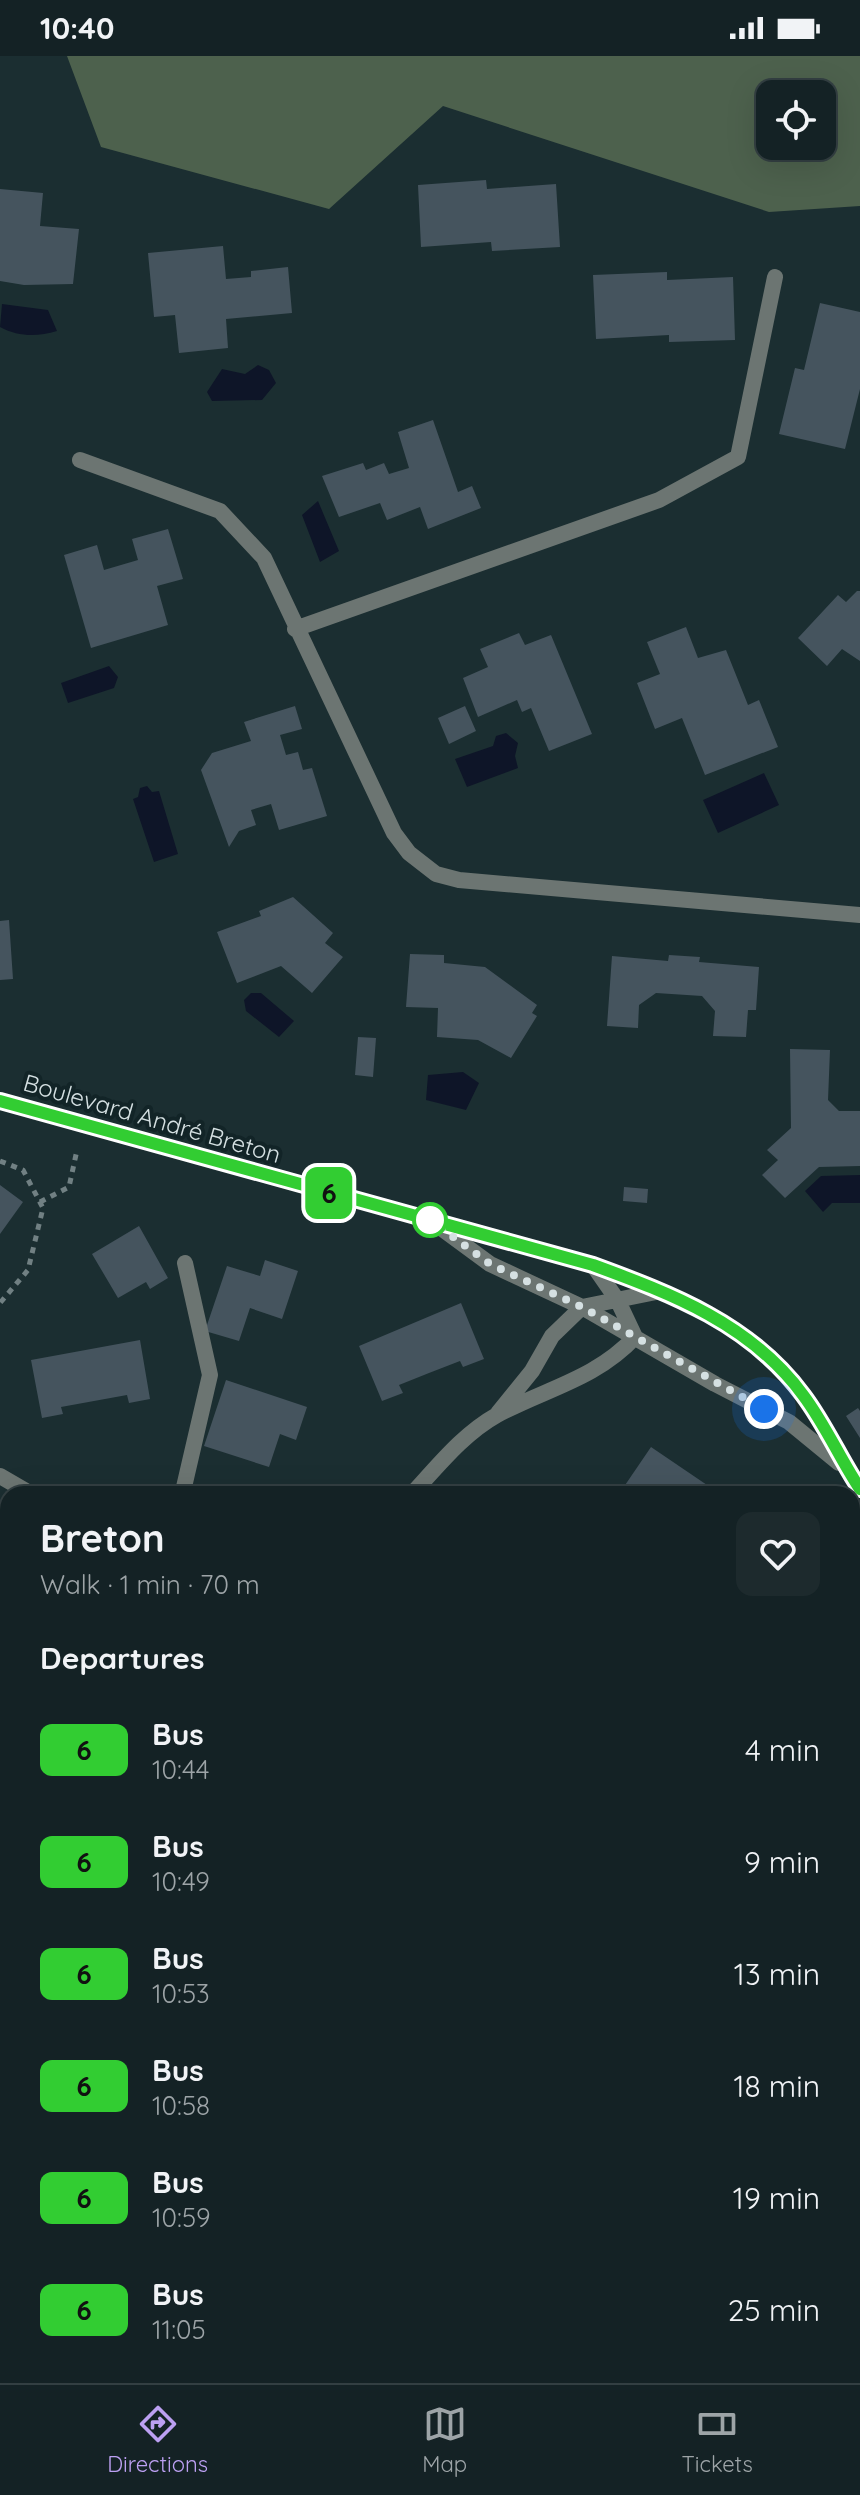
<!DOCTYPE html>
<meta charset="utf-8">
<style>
:root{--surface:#142225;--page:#1d2a2d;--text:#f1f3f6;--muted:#9da4a7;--line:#333f42;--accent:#bca0f2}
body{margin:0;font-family:Quicksand,sans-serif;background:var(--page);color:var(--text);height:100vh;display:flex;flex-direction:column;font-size:30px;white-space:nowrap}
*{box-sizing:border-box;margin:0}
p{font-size:26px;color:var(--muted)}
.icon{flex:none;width:44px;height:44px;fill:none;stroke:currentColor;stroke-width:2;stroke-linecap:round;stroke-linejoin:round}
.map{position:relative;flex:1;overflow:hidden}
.sheet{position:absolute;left:0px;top:1430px;width:860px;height:898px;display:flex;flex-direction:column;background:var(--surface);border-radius:24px 24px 0 0;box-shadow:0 8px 32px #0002,0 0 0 2px var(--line)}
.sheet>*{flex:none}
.badge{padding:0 16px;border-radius:12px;font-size:28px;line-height:52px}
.tools{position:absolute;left:756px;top:24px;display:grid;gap:16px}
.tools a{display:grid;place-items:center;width:80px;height:80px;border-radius:16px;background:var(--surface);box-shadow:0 8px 32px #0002,0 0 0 2px var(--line);font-size:40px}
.you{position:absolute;width:40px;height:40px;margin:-20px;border:6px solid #fff;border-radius:50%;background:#1a73e8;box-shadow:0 0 0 12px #1a73e833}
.map>.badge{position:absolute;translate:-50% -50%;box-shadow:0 0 0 4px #fff}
h2{padding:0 40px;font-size:30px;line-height:72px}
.round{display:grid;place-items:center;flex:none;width:84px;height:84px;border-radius:16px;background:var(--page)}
.overview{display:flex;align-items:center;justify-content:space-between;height:136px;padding:0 40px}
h1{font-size:38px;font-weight:800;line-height:60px}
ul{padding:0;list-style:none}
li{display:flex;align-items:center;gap:24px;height:112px;padding:0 40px}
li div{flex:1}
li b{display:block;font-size:30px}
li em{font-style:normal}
li .badge{min-width:88px;font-weight:700;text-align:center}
.status{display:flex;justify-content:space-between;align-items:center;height:56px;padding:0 40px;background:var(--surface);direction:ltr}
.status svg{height:22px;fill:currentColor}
.tabs{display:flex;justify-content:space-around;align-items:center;height:112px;border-top:2px solid var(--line);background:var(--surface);font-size:22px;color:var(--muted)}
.tabs a{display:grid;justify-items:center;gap:4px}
.tabs .current{color:var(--accent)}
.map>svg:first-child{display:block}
.forest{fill:#4d614d;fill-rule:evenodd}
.water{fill:#0e1528}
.building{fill:#45545e}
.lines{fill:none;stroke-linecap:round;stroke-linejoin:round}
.path{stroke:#718083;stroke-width:5;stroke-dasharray:6 6;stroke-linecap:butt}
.lane{stroke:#6c7572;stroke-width:16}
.street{stroke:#6c7572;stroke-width:16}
.line-casing{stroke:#fff;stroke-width:18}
.line{stroke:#32cd32;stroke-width:12}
.walk{stroke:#d5e0e2;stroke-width:8;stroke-dasharray:0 14.4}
.stop-dot{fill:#fff;stroke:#32cd32;stroke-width:4}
.labels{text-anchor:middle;stroke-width:8;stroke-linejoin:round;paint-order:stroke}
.street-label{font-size:24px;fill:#d5e0e2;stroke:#122427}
</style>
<div class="status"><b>10:40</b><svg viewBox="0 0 49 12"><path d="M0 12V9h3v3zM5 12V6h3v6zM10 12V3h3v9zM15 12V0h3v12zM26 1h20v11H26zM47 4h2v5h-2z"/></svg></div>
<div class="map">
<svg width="860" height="2327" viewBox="0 0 860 2327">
<rect width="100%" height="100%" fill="#1b2e31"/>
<path class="forest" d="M67,0H860V150L769,156L443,50L329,153L101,91ZM770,38H822V90H770Z
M0,1827L8,1831V1907L0,1901Z"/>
<path class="water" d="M2,248L48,254L57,275C37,281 19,281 0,271Z
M258,309L269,314L276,327L262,344L212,345L207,336L222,313L245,318Z
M318,445L339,495L320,506L302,459Z
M109,610L118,621L114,632L68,647L61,627Z
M506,677L518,687L515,700L518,712L467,731L455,703L493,690L496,680Z
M764,717L779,749L718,777L703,744Z
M147,730L152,736L159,735L178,798L154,806L133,743L138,741L140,732Z
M251,937H261L294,965L279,981L246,955L244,944Z
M463,1016L479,1027L466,1054L426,1044L428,1019Z
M860,1119V1147H832L823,1156L805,1135L821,1120Z"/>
<path class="building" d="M486,124L487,133L556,128L560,191L492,195L491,186L421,191L418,129Z
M0,133L43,137L40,170L79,173L73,228L24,229L0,225Z
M223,190L226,223L251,221V215L288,211L292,257L226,263L228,292L179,297L175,259L154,261L148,197Z
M667,216V224L733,221L735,284L669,286V279L596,283L593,219Z
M820,247L860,256V333L845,393L779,378L795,312L804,314Z
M433,364L458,436L472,430L481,452L428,473L420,451L387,464L380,447L339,461L322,420L363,407L366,414L384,407L389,418L409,412L398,376Z
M168,473L183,523L157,530L168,569L91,592L64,499L97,489L104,514L138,504L132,483Z
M857,535H860V605L842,593L827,610L798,582L838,539L846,546Z
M686,571L698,602L726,594L748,649L759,644L778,691L705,719L682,662L655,673L637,627L660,618L647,586Z
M519,577L525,589L551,579L592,678L549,695L531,652L522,656L517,644L478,661L463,622L488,611L480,593Z
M295,650L302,673L280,679L286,699L298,696L303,714L312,712L327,760L279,774L271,748L251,754L256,769L239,775L229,791L201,714L212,697L251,685L244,666Z
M465,650L476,675L449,688L438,662Z
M293,841L333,877L325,887L343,901L312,937L281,910L237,927L217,876L261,860L259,855Z
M9,864L13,923L0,924V865Z
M410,898L444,899V907L485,911L537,949L532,957L537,960L511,1002L478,984L437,981L438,952L406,951Z
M669,899L700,901L699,906L759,911L756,954H748L746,981L713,980L715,955L702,940L656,937L639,949L638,972L607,970L612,900L668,905Z
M358,981L376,982L373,1021L355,1019Z
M790,993L830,994L828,1044L839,1055H860V1110L819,1111L785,1142L762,1119L778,1104L767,1094L791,1072Z
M0,1129L23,1146L0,1178Z
M624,1131L648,1133L647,1147L623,1145Z
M139,1170L168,1222L150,1233L146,1226L118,1242L92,1198Z
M265,1204L298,1215L282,1263L250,1252L239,1285L205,1275L227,1210L260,1220Z
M461,1247L484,1303L463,1311L460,1305L429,1317L399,1329L403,1337L382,1345L359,1290Z
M140,1284L150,1343L129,1347L127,1339L61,1351L63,1358L42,1362L31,1304Z
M226,1324L307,1351L296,1384L280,1378L269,1411L204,1390Z
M858,1352L860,1355V1382L846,1360Z
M651,1391L707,1429L701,1438H619Z
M0,1657L8,1660V1734L0,1731Z
M860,1963V2061L852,2062V1965Z
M745,2320H845L847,2327H747Z"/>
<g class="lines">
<path class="path" d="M0,1105L23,1114L43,1152L28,1214L0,1247
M40,1146L69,1131L77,1094
M0,1875L8,1879"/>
<path class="lane" d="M185,1207L210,1319L184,1431L188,1438
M0,1420L31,1438
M0,1626L8,1616
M852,1639L860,1638"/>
<path class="street" d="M80,404L220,455L264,502L394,777L409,797L436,818L459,824L860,859
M295,573L659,444L738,401L775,221
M0,1045L593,1209C672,1238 751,1268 803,1339C825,1368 840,1403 860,1433
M437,1169L490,1208L582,1251L715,1328L789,1366L839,1407
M593,1209L618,1245L635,1281
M498,1357L532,1315L552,1280L582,1251L661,1235
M412,1438C438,1410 463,1378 497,1359C545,1333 596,1323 635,1281
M852,2126L860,2124
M0,2244L8,2241
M0,2293L8,2295"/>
</g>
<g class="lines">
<g class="line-casing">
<path id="line" d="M0,1045L593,1209C672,1238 751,1268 803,1339C825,1368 840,1403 860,1433"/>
</g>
<use href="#line" class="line"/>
<path class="walk" d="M430,1164L490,1208L582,1251L764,1353"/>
</g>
<circle class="stop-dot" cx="430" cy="1164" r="16"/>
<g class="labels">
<g class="street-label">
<text transform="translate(152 1063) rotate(16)" y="8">Boulevard André Breton</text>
</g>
</g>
</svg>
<div class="tools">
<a><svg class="icon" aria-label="locate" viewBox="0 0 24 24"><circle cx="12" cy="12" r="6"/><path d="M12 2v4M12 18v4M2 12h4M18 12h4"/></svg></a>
</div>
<div class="you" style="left:764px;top:1353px"></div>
<b class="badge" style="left:329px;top:1137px;background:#32cd32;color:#111">6</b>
<section class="sheet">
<div class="overview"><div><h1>Breton</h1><p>Walk · 1 min · 70 m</p></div><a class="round"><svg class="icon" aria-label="heart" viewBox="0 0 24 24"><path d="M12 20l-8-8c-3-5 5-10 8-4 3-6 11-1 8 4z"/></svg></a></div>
<h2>Departures</h2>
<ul>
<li><span class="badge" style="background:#32cd32;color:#111">6</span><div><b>Bus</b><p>10:44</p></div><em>4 min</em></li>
<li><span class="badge" style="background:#32cd32;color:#111">6</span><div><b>Bus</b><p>10:49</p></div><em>9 min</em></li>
<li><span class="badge" style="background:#32cd32;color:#111">6</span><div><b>Bus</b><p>10:53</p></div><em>13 min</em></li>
<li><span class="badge" style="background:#32cd32;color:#111">6</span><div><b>Bus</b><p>10:58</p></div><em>18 min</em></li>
<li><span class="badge" style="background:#32cd32;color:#111">6</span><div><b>Bus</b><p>10:59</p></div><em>19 min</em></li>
<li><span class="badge" style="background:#32cd32;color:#111">6</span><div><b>Bus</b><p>11:05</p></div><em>25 min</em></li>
</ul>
</section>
</div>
<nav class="tabs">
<a class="current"><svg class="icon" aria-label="directions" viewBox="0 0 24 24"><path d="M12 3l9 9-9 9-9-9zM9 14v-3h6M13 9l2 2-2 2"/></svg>Directions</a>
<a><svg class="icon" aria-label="map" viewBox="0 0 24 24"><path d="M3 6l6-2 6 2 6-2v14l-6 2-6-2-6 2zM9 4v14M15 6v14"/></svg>Map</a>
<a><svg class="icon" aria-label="tickets" viewBox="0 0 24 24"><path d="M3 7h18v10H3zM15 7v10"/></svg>Tickets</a>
</nav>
